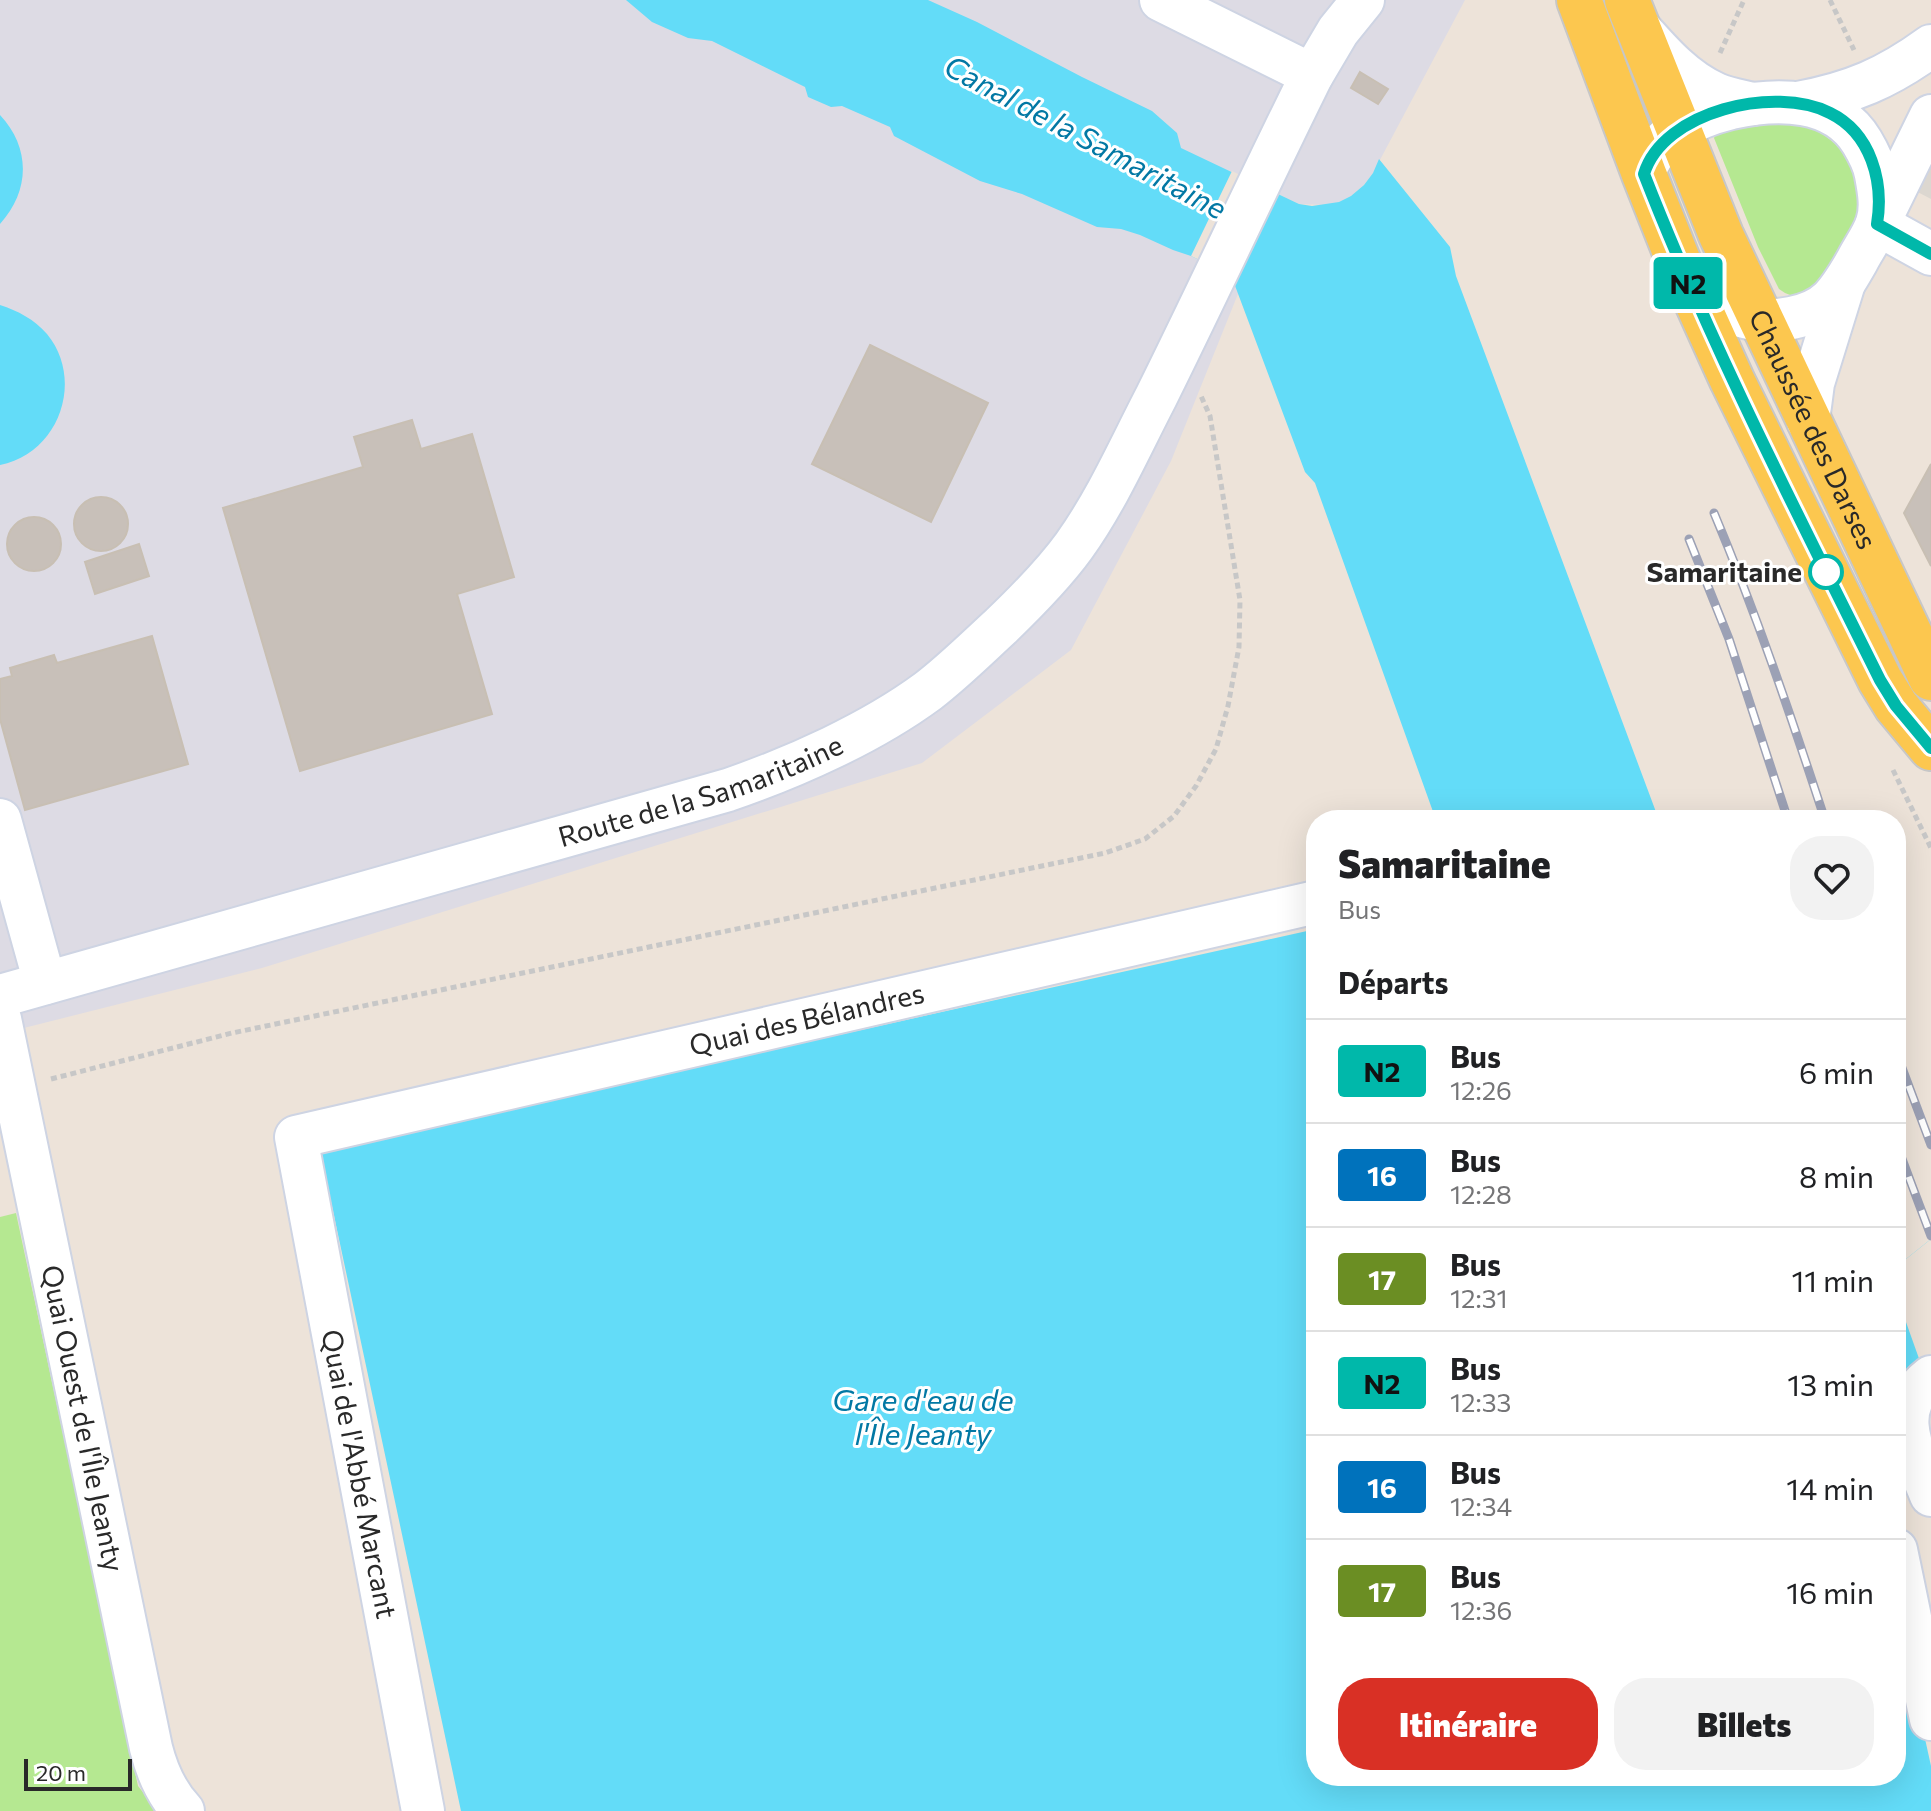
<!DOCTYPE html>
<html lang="fr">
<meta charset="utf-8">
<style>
:root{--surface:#fff;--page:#f2f2f2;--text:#202124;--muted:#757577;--line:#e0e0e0;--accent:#d93025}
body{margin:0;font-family:Commissioner,sans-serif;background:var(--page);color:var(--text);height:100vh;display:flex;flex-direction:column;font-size:30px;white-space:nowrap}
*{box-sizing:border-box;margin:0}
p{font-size:26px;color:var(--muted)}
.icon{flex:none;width:44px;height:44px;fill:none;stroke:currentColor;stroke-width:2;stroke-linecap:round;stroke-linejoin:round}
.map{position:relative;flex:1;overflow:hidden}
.details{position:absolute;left:1306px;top:810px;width:600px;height:976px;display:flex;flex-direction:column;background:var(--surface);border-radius:32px;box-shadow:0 8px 32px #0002}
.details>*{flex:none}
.badge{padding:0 16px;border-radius:6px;font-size:28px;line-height:52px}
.scale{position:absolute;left:24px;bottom:20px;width:108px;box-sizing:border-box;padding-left:8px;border:4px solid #292929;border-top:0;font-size:22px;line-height:28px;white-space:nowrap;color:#292929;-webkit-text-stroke:6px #fff;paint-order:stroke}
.map>.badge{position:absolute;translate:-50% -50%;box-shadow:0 0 0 4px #fff}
h2{padding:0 32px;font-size:30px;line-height:72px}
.round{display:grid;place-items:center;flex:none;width:84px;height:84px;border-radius:32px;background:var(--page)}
.overview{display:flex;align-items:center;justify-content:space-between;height:136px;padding:0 32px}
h1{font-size:38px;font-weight:800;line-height:60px}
.cta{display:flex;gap:16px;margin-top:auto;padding:16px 32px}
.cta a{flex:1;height:92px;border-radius:32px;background:var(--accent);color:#fff;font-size:32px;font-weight:800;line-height:92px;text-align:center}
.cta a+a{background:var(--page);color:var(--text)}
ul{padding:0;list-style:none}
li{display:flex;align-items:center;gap:24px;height:104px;padding:0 32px;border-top:2px solid var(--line)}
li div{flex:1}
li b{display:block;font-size:30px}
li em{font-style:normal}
li .badge{min-width:88px;font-weight:700;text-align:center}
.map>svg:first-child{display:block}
.industrial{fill:#dddbe4}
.green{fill:#b5e891}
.plaza{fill:#dcd7d0}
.water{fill:#63dcf8}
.pier{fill:#ede3d9}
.building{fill:#c8c0b9;stroke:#c8bfb3;stroke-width:2}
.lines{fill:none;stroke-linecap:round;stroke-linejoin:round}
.minor-casing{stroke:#ced4e3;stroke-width:46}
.major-casing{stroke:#c7c7c7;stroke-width:48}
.path{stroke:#c7c7c7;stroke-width:5;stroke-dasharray:6 4;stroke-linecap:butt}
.minor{stroke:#fff;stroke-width:42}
.major{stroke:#fcc74f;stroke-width:44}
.rail-casing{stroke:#9ca1b5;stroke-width:9}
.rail{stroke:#fff;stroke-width:6;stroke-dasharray:18;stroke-linecap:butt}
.line-casing{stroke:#fff;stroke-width:18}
.line{stroke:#00b8aa;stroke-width:12}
.stop-dot{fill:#fff;stroke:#00b8aa;stroke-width:4}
.labels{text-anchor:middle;stroke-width:6;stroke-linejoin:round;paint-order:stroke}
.street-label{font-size:28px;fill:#292929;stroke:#fff}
.stop-label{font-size:28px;font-weight:bold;fill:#292929;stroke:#fff;text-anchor:end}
.water-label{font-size:30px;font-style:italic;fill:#0278a4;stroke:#fff}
</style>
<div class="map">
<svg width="1931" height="1811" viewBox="0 0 1931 1811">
<rect width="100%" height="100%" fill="#ede3d9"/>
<path class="industrial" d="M0,0H1465L1373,173L1364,185L1351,196L1340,202L1327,205L1299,204L1278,194L1171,461L1071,650L922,763L262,968L0,1034Z"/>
<path class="green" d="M1726,122L1800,123L1819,131L1837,145L1844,152L1855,174L1860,200L1857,223L1824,283L1798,298L1785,293L1779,289L1758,247L1714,138L1718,129Z
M16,1213L138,1786L158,1811H0V1217Z"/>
<path class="plaza" d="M1931,147V199L1908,187Z"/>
<path class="water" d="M626,0H928L977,22L1082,77L1152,111L1177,133L1181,148L1299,204L1312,206L1339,202L1351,196L1364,185L1373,173L1379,159L1450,247L1456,276L1659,820H1436L1315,483L1305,472L1231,275L1191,256L1173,250L1140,235L1121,229L1097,227L1022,194L980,181L894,136L890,127L842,106L831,107L808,97L805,87L712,41L688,38L652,22Z
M0,115C31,148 30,191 0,224Z
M0,305C18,311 34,319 47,334C85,380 59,454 0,465Z
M1316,929V1776H1896V1607L1931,1766V1811H461L320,1150Z
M1931,1239V1360L1896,1386V1267Z"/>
<path class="pier" d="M1232,171L1272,191L1231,275L1191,256Z
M1931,1239V1360L1922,1367L1896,1294V1267Z"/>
<path class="building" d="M1360,72L1388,89L1378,104L1351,88Z
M870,345L988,403L931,522L812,464Z
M412,420L421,449L472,434L514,577L457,594L492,714L300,771L223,508L363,467L354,437Z
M1931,464V566L1904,513Z
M74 524a27 27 0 1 1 54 0a27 27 0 1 1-54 0Z
M7 544a27 27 0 1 1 54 0a27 27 0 1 1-54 0Z
M139,544L149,576L95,594L85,562Z
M152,636L188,764L25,810L0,719V679L12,676L10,668L54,655L57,663Z"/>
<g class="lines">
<g class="minor-casing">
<g id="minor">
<path d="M1161,0L1312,75"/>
<path d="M1638,27C1660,52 1684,80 1716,94C1728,99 1741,101 1753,104"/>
<path d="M1798,103C1852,93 1887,78 1931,46"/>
<path d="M1644,174C1655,136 1694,117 1731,108C1777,98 1835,97 1862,142C1868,152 1874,163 1876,175C1879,191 1882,208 1877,223C1873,236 1863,249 1857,261C1849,275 1841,289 1830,300C1810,319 1774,323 1749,318C1726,314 1706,294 1687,281"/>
<path d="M1880,220L1931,116"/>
<path d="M1877,224L1931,254"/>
<path d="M1808,421L1813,383L1844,283"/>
<path d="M0,820L45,983"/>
<path id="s1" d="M0,996L728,790C795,767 871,733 928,691C954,671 977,648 1001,626C1027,601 1053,575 1074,546C1107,500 1130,447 1156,397C1209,290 1259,182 1312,75L1338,31L1363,0"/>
<path id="s2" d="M0,1019L151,1748C157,1772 166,1793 183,1811"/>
<path d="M1931,1377C1887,1411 1915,1454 1931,1495"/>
<path d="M1896,1550L1931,1719"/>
<path id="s3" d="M423,1811L296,1137L1316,902"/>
</g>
</g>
<g class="major-casing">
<g id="major">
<path d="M1579,0L1644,174L1680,265L1732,380L1880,680L1896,706L1931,748"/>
<path id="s4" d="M1627,0L1721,235L1931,678"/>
</g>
</g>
<path class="path" d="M1830,0L1854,50
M1720,53L1744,0
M1893,770L1931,848
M51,1079L232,1033L1105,853L1145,839L1174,816L1196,786L1216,749L1228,706L1239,647L1240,600L1210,416L1201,396"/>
<use href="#minor" class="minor"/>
<use href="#major" class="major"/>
<g class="rail-casing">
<path id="rail" d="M1714,513C1756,613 1791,716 1825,820
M1689,539L1729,639L1788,820
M1896,1052L1931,1145
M1896,1143L1931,1236"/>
</g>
<use href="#rail" class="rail"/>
</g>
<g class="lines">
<g class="line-casing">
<path id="line" d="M1931,254L1877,224C1884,182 1871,133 1830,113C1775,85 1663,111 1644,174C1712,348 1797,513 1880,680L1896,706L1931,748"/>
</g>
<use href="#line" class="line"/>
</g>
<circle class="stop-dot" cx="1826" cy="572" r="16"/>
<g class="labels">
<g class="street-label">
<text dy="10" stroke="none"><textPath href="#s4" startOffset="468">Chaussée des Darses</textPath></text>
<text dy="10" stroke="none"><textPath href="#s1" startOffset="730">Route de la Samaritaine</textPath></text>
<text dy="10" stroke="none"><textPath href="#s3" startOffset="1210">Quai des Bélandres</textPath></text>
<text dy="10" stroke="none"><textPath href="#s2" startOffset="408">Quai Ouest de l'Île Jeanty</textPath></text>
<text transform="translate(359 1474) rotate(79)" y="10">Quai de l'Abbé Marcant</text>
</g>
<g class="stop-label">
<text x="1802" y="582">Samaritaine</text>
</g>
<g class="water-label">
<text transform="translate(1085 138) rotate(28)" y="10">Canal de la Samaritaine</text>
<text x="923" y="1411">Gare d'eau de<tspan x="923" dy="34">l'Île Jeanty</tspan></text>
</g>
</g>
</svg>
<div class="scale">20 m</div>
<b class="badge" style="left:1688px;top:283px;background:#00b8aa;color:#111">N2</b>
<section class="details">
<div class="overview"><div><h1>Samaritaine</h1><p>Bus</p></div><a class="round"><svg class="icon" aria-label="heart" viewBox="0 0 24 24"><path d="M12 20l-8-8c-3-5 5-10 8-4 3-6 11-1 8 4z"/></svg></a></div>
<h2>Départs</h2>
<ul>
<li><span class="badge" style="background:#00b8aa;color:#111">N2</span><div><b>Bus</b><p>12:26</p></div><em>6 min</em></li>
<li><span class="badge" style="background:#0072bc;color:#fff">16</span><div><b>Bus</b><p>12:28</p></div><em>8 min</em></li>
<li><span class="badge" style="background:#6b8e23;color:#fff">17</span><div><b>Bus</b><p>12:31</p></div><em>11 min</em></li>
<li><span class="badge" style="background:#00b8aa;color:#111">N2</span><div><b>Bus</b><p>12:33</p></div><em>13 min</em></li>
<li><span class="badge" style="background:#0072bc;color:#fff">16</span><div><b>Bus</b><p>12:34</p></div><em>14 min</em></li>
<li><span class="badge" style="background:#6b8e23;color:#fff">17</span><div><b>Bus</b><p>12:36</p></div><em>16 min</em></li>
</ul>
<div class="cta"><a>Itinéraire</a><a>Billets</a></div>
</section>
</div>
